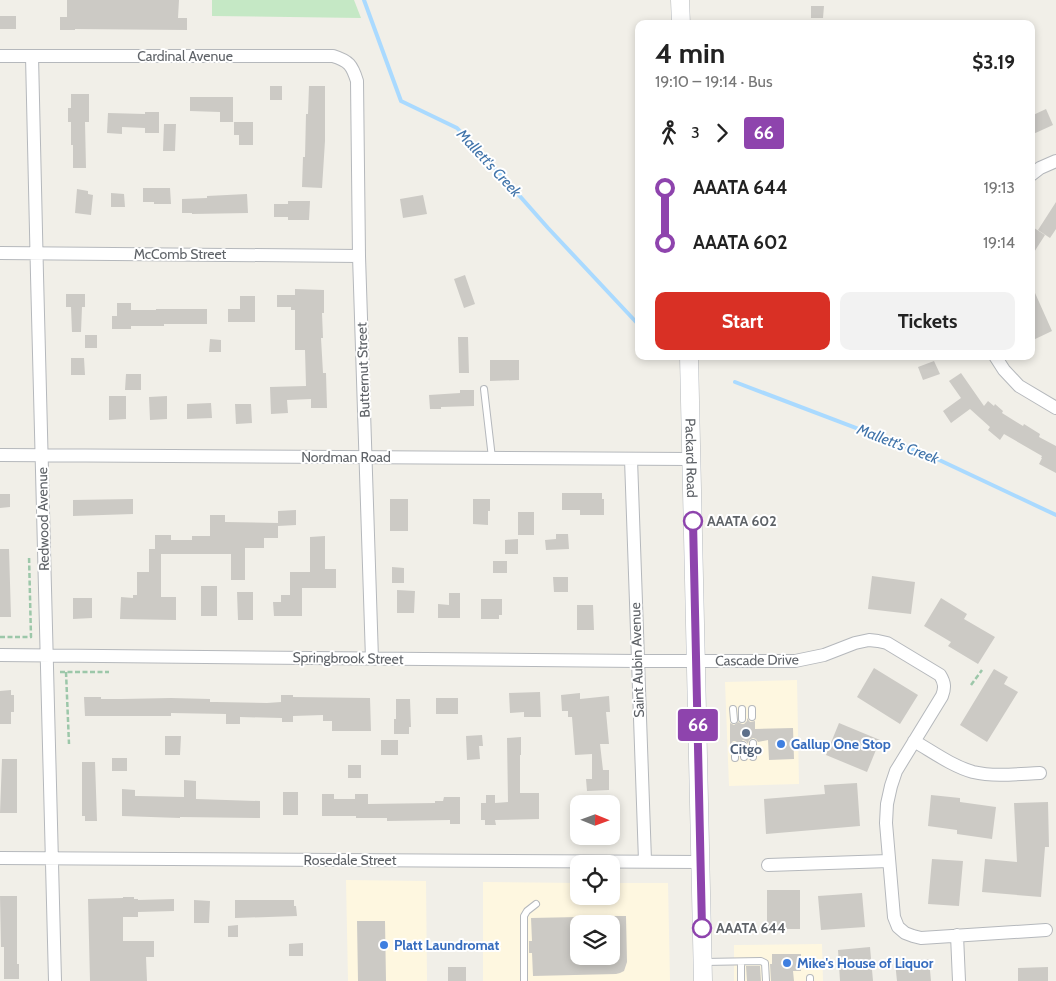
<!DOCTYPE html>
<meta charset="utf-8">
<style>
:root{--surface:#fff;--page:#f2f2f2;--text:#222;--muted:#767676;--accent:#d93025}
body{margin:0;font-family:Cabin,sans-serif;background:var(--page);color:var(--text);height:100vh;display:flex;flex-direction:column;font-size:19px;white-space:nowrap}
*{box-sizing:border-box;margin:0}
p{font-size:16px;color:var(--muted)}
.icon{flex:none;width:28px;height:28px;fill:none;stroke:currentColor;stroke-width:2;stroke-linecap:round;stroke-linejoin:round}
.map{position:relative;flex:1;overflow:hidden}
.side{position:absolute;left:635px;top:20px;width:400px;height:340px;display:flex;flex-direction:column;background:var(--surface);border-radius:10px;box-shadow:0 2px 8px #0003}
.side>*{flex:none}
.badge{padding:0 10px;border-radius:4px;font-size:18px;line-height:32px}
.needle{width:32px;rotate:91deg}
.tools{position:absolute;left:570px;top:795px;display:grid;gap:10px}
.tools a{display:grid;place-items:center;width:50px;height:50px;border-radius:10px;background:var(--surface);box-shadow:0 2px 8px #0003;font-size:25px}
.map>.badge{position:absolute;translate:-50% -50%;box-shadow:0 0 0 2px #fff}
.legs{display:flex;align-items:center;gap:8px;height:55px;padding:0 20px;font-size:16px}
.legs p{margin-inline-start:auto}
.overview{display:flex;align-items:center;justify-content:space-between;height:85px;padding:0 20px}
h1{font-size:28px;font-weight:700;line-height:38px}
.button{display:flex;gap:10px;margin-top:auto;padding:10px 20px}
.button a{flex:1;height:58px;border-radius:10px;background:var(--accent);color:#fff;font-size:20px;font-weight:700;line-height:58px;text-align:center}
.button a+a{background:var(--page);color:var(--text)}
ul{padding:0 20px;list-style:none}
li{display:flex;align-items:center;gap:18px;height:55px;font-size:19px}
li i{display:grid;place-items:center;width:8px;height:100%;margin:0 6px;background:currentColor}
li i::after{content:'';width:12px;height:12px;margin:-6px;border:4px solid;border-radius:50%;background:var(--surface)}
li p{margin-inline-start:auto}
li:first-child i{background:linear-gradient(#0000 50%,currentColor 0)}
li:last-child i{background:linear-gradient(currentColor 50%,#0000 0)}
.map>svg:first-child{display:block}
.commercial{fill:#fef7e0;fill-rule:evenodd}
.green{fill:#c5e8c5}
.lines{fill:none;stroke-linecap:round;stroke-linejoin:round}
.stream{stroke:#aadaff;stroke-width:4}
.building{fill:#cccac5}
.lane-casing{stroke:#b5b8bc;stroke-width:8}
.street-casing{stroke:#b5b8bc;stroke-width:14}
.secondary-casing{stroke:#b6babf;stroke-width:19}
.path{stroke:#9cc7a9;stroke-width:2.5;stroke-dasharray:5 2.5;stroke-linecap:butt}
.lane{stroke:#fff;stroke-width:6}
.street{stroke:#fff;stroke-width:12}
.secondary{stroke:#fff;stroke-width:18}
.line-1-casing{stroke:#fff;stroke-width:11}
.line-1{stroke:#8e44ad;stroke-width:8}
.stop-1-dot{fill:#fff;stroke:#8e44ad;stroke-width:2.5}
.service-dot{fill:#5c6f8a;stroke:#fff;stroke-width:2}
.shop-dot{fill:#3f7fe0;stroke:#fff;stroke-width:2}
.labels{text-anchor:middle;stroke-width:4;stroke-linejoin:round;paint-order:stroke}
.street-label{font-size:14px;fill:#5f6368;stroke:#fff}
.stop-label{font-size:14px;font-weight:bold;fill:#5f6368;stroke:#fff;text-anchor:start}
.shop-label{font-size:14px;font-weight:bold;fill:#366cbe;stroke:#fff;text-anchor:start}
.service-label{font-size:14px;font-weight:bold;fill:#4e5e75;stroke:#fff}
.water-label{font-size:15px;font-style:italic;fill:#4174aa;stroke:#fff}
</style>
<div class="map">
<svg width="1056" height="981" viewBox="0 0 1056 981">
<rect width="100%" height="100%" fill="#f1efe8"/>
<path class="commercial" d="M797,680L799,784L729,786L725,682Z
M346,880L426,881L427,981H348Z
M483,882L579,883V896H611V883H668L670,981H483ZM579,924H611V956H579Z
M822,944L823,981H734V945Z"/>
<path class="green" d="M212,0H354L361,18L212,16Z"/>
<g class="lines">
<path class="stream" d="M364,0L401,101L457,128L503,177L548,228L637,323
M735,382L935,458L1056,515"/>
</g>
<path class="building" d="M67,0H179L178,18H187V30L75,29V30H60V17H67Z
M811,6H824L823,18H811Z
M0,16H16V29H0Z
M270,86H282V100H270Z
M309,86H325V141L322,188L302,187L303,157H305L306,114H308Z
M71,94H89V122H85L86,168H73V145H71V122H68V108H71Z
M190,97H233V122H220V112L190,111Z
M1046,109L1053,125L1031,135V116Z
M145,112H159V133H145V128L122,127V134L107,133L108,113L145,114Z
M234,122H253V145H239V135H234Z
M164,124H176L175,151H163Z
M143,188H170L171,204H154V202H143Z
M77,189L88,191V194L93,195L91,215L75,213Z
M111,193L124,194L125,207H111Z
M247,194L248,213L192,214V213H182V199L207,198V196Z
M423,195L427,214L403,218L400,199Z
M288,201H310L309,220H288V217H274V204H288Z
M1056,202V229L1050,238L1038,230Z
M1031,226L1045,235L1031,257Z
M465,275L475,304L464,308L454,279Z
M1031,284L1052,331L1031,341Z
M295,289L324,290V313H322L323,338H321L323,373H326L327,408H311V399L287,400L288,413L271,414L270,387L306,386L305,350H295V310H291V307H277V295H295Z
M66,294H85V307H82L81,332H72L71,307H66Z
M240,296H255V322H228V309H240Z
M117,303H131V310H156V309H207V324H164V326H131V329H112V316H117Z
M85,335H97V348H85Z
M458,337H468L469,373H459Z
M210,339L221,340V352H209Z
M71,358H84L85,375H71Z
M490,360H519V380L490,381Z
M934,361L940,374L923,380L918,367Z
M961,373L984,406L988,401L994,406L995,404L1003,411L1002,413L1023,426L1024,424L1040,434L1039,437L1056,446V473L1039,464L1042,458H1041L1042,456L1004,434L1000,440L988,430L990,427L970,409L951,423L943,411L961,398L949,381Z
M126,374H141V390H125Z
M460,390H474V406L441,407V409H430L429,395L460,393Z
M109,396H126V419L109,420Z
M167,396V419L150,420L149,397Z
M211,403L212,418L187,419V404Z
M235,404H251L252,423L236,424Z
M562,493H602V499H604V515H580V510H562Z
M0,494H10V507L0,508Z
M133,499V514L73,516V500Z
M390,499H408V531H390Z
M473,499H490V511H488V525L473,524Z
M296,510V525L278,526V538H264V548H245V580H231V554H161V597H176V620L120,619L121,597L133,598V595H137V572H149V549H155V535H171V540H192V536H210V515H225V522L278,523V511Z
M518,512H534V535H518Z
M556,534H568L569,549L546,550L545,540L556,539Z
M325,536V569H336V588H302V616H274L273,602H281V595H290V572H310V537Z
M518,539V554H505V540Z
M0,549H9L11,617H0Z
M493,561H507V573H493Z
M392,567L404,568V583H392Z
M872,576L915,582L911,614L868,609Z
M553,577H568V592H554Z
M201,586H217V616H201Z
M397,590L415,591L414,613H397Z
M237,592H253V620H238Z
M449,593H460V618H438V604L449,605Z
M73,598H92V618L73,619Z
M941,598L967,614L964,619L995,637L978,664L948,646L951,642L924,626Z
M481,599H502V615H499V619H481Z
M577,605H593L594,630H577Z
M874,668L918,695L900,724L857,697Z
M994,669L1008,677L1004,684L1018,692L987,742L960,725Z
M11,690V695H14V712H11V724H0V691Z
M540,692L541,717H524V712L510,713L509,693Z
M580,693V699L609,696L610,712H606L609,744H600L603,770H609V790L587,791L586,779H592V754L575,755L572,717H568V711H562L561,695Z
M281,695H293V697L370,698L371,731H332V721H323V715L293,716V722H282V718L240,717V724H226V714L171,713V716H85L84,697H101V699H121L171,698L210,699V702H216L267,703L281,702Z
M436,698H458V714H436Z
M396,699H410L411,727H409V734H394V719H396Z
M747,718L750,722L755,721V729L793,728L794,759L769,760L768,740L758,742L756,739L753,738L749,740L748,744L746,741L743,740L739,743L735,741H733L730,745V723L734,725L738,722L742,724H744L747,721Z
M839,723L880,740L867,772L826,755Z
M482,735L483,746H479L480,759L467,760L466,736Z
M165,736H181L180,755H165Z
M521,737V755H520V793H539V819L495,820L496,825H485V820H481V803H486V795H495V803L508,802L507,738Z
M381,740H398V755H381Z
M112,758H127V771H112Z
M2,759H17V813H0Z
M82,762H95L97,821H85V816H82Z
M348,765H361V778H348Z
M184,780L196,781V799L260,801V818L180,817V818L122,816V789L135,790V796H138L184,797Z
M857,783L860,826L766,834L764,799L825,794L824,785Z
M283,792H298V815H283Z
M322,794H334V799H355V794H368V804L435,803V801H443L444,797H460V824H450V820L387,821V818H356V816H322Z
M931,795L960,798V802L996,807L992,839L957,834V830L928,826Z
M1048,802L1049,847H1045L1041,897L982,892L985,859L1017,862L1014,803Z
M932,859L963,861L959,906L928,904Z
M767,890H800V929H767Z
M862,893L865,927L821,930L818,896Z
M0,896H17V964H19V979H4V947H1Z
M123,897H134V899H138V900L174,899V911L138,912V917H123V941H154V957H146L147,981H90L88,899L123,898Z
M194,900L210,901L209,923H194Z
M235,900H294V906H296L297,916L235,918Z
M611,916H626L627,962L624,971L620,973L616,974L533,976L532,953H529V941H532L531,918L579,917V956H611Z
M357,921H385L386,981H358Z
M238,925V937H228V926Z
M303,943V956H289V944Z
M870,947L873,981H840L838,950Z
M772,954H801V971H793L794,981H771L770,964H772Z
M929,959L931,981H897L895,962Z
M746,966H760L761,981H747Z
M448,967H466V981H448Z
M1048,967V981H1018V968Z"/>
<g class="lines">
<g class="lane-casing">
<path id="lane" d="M484,389L492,458
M733,709L734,720
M742,709V719
M752,709V717
M753,743V757
M743,745L744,757
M735,746V758
M704,962L761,961L765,963L766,981
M741,962V981
M810,978V981
M524,981V916L527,911L536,904"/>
</g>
<g class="street-casing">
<path id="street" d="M0,56H333C349,61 352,65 357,81L359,256L372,659
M32,56L37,275L55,981
M1031,175L1040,168L1056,161
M0,253L359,256
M995,356L1004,370L1019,386L1056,408
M0,455L691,459
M631,459L645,861
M0,655L637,661H795L824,655L855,643L869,640L878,641L887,643L940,675C945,683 945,688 942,696L896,771L891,786L887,804L886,823L894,917L898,927L905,933L913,936L921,938L1046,930
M914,741C933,752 952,766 973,772C995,777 1018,774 1040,773
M0,858L701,862
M768,865L889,861
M957,935L959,981"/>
</g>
<g class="secondary-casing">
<g id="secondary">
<path d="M680,0L681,24"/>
<path id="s1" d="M689,356L703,981"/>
</g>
</g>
<path class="path" d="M0,637H31L29,556
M60,672H109
M66,672L69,744
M971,685L982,670
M722,931H729"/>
<use href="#lane" class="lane"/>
<use href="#street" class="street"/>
<use href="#secondary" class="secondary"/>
</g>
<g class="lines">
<g class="line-1-casing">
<path id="line-1" d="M693,521L702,928"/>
</g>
<use href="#line-1" class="line-1"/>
</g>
<g class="stop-1-dot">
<circle cx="693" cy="521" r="9"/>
<circle cx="702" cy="928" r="9"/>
</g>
<circle class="service-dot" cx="746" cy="733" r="5"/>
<g class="shop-dot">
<circle cx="781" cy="744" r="5"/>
<circle cx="384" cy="945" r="5"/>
<circle cx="787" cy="963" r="5"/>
</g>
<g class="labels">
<g class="street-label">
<text x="185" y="61">Cardinal Avenue</text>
<text x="180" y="259">McComb Street</text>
<text transform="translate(363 370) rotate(-92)" y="5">Butternut Street</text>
<text x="346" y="462">Nordman Road</text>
<text dy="5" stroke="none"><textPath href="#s1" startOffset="102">Packard Road</textPath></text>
<text transform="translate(43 519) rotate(-91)" y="5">Redwood Avenue</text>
<text transform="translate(348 658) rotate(1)" y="5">Springbrook Street</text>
<text transform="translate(637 660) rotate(-92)" y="5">Saint Aubin Avenue</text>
<text transform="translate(757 660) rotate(-1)" y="5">Cascade Drive</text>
<text x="350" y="865">Rosedale Street</text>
</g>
<g class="stop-label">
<text x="707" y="526">AAATA 602</text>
<text x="716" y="933">AAATA 644</text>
</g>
<g class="shop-label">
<text x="791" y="749">Gallup One Stop</text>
<text x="394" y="950">Platt Laundromat</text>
<text x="797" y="968">Mike's House of Liquor</text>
</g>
<g class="service-label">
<text x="746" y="754">Citgo</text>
</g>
<g class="water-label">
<text transform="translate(489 163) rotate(47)" y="5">Mallett's Creek</text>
<text transform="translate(898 444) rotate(21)" y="5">Mallett's Creek</text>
</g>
</g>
</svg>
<div class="tools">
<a><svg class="needle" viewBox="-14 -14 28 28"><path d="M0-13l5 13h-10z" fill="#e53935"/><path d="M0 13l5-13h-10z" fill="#767676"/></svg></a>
<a><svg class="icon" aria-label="locate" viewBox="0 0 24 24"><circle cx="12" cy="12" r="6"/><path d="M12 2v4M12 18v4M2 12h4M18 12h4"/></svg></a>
<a><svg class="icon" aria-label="layers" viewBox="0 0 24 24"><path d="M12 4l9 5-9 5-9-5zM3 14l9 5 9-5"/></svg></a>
</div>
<b class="badge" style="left:698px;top:725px;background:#8e44ad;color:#fff">66</b>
<section class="side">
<div class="overview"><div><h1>4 min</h1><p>19:10 – 19:14 · Bus</p></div><b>$3.19</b></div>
<div class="legs"><svg class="icon" aria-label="walk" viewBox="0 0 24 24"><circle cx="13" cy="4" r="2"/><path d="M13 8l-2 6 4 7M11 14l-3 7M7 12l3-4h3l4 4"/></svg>3<svg class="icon" aria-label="forward" viewBox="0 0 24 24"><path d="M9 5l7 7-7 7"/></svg><b class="badge" style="background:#8e44ad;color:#fff">66</b></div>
<ul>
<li><i style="color:#8e44ad"></i><b>AAATA 644</b><p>19:13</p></li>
<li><i style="color:#8e44ad"></i><b>AAATA 602</b><p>19:14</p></li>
</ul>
<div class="button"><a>Start</a><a>Tickets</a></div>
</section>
</div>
